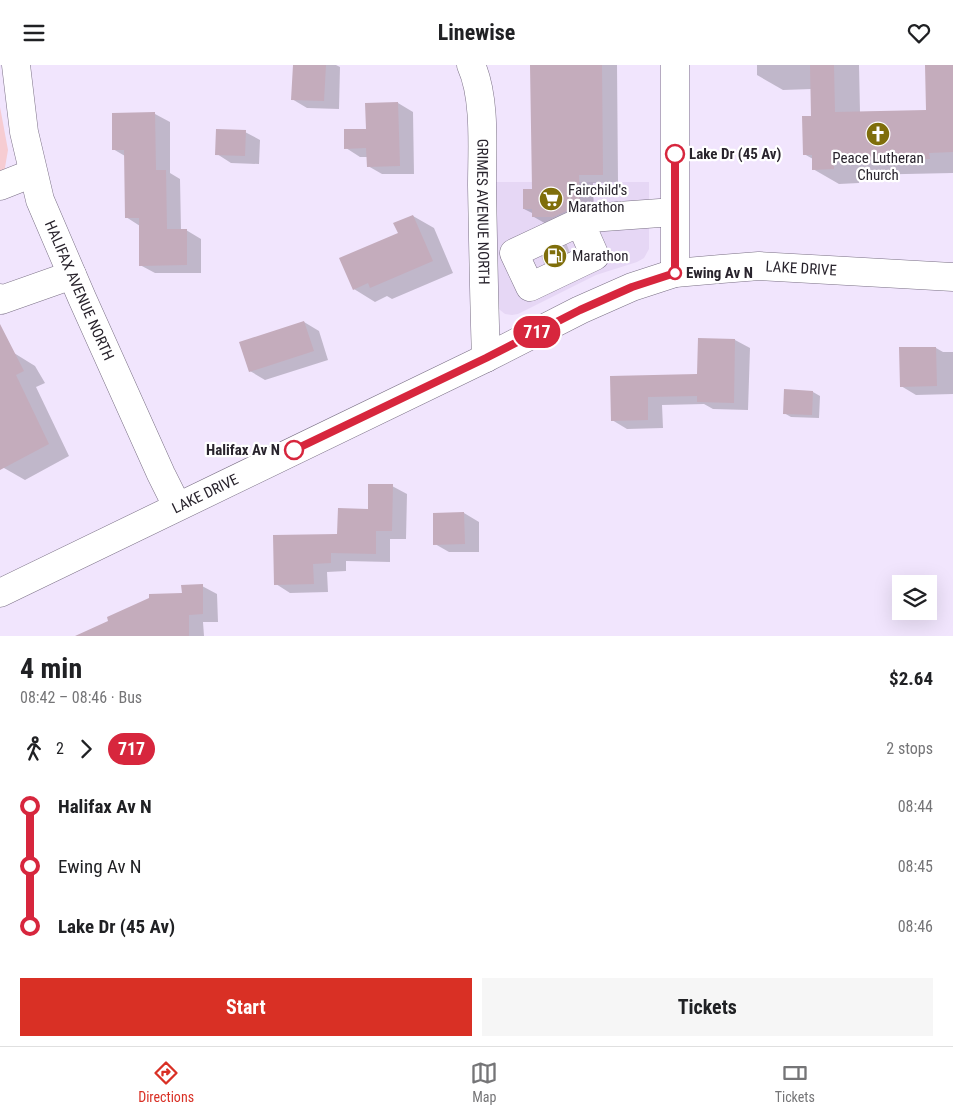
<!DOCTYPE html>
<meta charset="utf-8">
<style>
:root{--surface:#fff;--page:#f6f6f6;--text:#202124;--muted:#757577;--line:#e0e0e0;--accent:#d93025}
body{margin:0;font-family:"Roboto Condensed",sans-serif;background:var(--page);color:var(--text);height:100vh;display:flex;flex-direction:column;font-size:19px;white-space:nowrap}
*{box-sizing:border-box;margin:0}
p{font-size:16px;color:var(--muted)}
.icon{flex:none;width:28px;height:28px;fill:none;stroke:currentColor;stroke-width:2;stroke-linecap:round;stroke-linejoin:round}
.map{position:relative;height:571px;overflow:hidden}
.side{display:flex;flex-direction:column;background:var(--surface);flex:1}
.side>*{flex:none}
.badge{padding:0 10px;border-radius:16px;font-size:18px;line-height:32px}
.tools{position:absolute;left:892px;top:510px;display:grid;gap:10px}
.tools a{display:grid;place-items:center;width:45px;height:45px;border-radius:0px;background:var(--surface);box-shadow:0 5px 20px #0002;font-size:25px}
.map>.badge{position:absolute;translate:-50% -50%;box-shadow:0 0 0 2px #fff}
.legs{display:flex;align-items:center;gap:8px;height:55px;padding:0 20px;font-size:16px}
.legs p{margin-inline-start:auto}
.summary{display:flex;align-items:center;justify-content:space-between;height:85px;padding:0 20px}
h1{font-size:28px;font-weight:700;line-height:38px}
.button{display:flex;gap:10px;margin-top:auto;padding:10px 20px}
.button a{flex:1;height:58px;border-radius:0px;background:var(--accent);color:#fff;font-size:20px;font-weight:700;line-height:58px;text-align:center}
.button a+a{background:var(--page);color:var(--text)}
ul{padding:0 20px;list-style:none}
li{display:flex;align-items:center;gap:18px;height:60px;font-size:19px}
li i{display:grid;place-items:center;width:8px;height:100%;margin:0 6px;background:currentColor}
li i::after{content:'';width:12px;height:12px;margin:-6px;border:4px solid;border-radius:50%;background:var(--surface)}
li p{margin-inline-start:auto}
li:first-child i{background:linear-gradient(#0000 50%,currentColor 0)}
li:last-child i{background:linear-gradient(currentColor 50%,#0000 0)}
header{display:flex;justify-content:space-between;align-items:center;height:65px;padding:0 20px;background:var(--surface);font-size:22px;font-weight:700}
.menu{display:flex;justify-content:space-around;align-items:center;height:70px;border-top:1px solid var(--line);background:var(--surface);font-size:14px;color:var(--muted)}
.menu a{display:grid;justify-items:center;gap:2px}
.menu .active{color:var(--accent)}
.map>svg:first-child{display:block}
.built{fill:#e6d7f5}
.green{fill:#f6ccd2}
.shadow{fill:#0003}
.building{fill:#c4acbc}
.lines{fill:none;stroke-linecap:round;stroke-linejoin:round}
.minor-tunnel{stroke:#c9bed3;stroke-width:28;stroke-dasharray:28 14;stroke-linecap:butt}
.minor-casing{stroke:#7a7085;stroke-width:29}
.minor{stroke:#fff;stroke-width:28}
.line-1-casing{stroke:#fff;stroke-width:11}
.line-1{stroke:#d7263d;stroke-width:8}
.stop-1-dot{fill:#fff;stroke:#d7263d;stroke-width:2.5}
.labels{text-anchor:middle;stroke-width:4.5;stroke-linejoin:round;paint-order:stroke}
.stop-label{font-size:15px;font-weight:bold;fill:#29242d;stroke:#fff;text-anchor:start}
.poi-label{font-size:15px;fill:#29242d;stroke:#fff;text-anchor:start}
.street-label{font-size:15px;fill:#29242d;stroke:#fff}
</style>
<header><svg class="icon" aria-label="menu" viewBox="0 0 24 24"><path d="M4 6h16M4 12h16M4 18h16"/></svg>Linewise<svg class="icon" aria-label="heart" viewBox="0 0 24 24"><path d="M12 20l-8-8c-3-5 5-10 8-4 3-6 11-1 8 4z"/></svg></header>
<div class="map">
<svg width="953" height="571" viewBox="0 0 953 571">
<rect width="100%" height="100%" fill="#f1e5fd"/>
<path class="built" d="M495,117H649V184L644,193L637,197L596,210L518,249L512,250L505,249L500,245L494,238Z"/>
<path class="green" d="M0,42L8,85L3,114L0,115Z"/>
<path class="shadow" d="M294,0H336L340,2L339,44L307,43L292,34Z
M532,0H617L618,117L593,118L594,148L548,160L534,152V149L524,144L533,125Z
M757,0H859L860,47L927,46V0H953V108L859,110V118L839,119L813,104V94L804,89L812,52V24L783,25L757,10Z
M398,38L413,47L414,109H382L368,101V92H360L346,83Z
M113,49H155L170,57V108L180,114L181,165H186L201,174V208H155L140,200V161L126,152L125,91L113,84Z
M245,67L260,75L259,99L231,98L217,89Z
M413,151L434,163L453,208L392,234L387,231L375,237L354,224Z
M304,257L319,266L328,295L265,315L250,306Z
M735,275L750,283L748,345L713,344L704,339L662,340L663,363L627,364L612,355L611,312L699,310Z
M936,283L943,287H953V329L916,330L901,321V284Z
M14,288L35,301L45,318L36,322L69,391L25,415L4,403L0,394V293Z
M785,326L813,327L820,331L819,353L791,352L784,348Z
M392,421L407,429L406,474H390V497L346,496V506L327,507L328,527L290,528L276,519L339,470L369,445Z
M464,448L479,457V487H449L435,479Z
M202,521L217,529L218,557H203L204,571H78L110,557L150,534L183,529Z"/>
<path class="building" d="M293,0H326L324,36L291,35Z
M530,0H602L603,110H579L580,140L553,152H532V144H523V124H532Z
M810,0H834L835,47L926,45L925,0H953V87L929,88L930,94L834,96V104L812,105V90H803L802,51H811Z
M398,37L400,101L367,102L366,83L344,84V64H366L365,38Z
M155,47L156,105H166L167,164H187V200L139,201V153H125L124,85H112V48Z
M216,64L246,65L245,91L215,90Z
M413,150L433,196L370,223L368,218L353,225L339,193L398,168L393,158Z
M304,256L314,286L249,307L239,277Z
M0,259L24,306L16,310L49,379L0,405Z
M698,273L735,274L734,338L697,337V331L648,332V355L611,356L610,311L697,309Z
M899,282H936L937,321L900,322Z
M784,324L813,326L812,350L783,349Z
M368,419H393L392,466H376V489L331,488V498L313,499L314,519L274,520L273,470L337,469L338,443L368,444Z
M464,447L465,479L433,480V448Z
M203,519V549L189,550V571H75L108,556L107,552L149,533V529L182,528L181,520Z"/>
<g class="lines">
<path class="minor-tunnel" d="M550,175L560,201"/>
<g class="minor-casing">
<g id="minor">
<path id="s1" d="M16,0L24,67L40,135L82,233L161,409L177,441"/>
<path id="s2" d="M471,0C486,33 482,85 482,121C483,178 484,235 486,293"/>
<path d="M0,121L33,108"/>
<path d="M580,157L595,191L530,222L514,188L580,157L590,153L674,147"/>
<path d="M675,208V0"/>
<path d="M0,233L1,235L72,210"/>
<path id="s3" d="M0,528L486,293L580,245L632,222L675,208L721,204L759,201L953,212"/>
</g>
</g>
<use href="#minor" class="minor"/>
</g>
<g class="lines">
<g class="line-1-casing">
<path id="line-1" d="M294,385L486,293L580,245L632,222L675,208V89"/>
</g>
<use href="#line-1" class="line-1"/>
</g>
<defs>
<g id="church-disc" transform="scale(1.25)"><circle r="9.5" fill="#7f6e0b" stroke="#fff"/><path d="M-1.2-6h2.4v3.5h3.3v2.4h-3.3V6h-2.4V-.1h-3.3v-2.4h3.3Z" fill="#fff"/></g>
<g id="supermarket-disc" transform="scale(1.25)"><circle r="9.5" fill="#7f6e0b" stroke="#fff"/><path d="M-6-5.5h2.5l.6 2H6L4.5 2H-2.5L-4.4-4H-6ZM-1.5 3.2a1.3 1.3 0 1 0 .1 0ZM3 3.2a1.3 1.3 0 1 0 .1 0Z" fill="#fff"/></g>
<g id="fuel-disc" transform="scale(1.25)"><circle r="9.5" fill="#7f6e0b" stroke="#fff"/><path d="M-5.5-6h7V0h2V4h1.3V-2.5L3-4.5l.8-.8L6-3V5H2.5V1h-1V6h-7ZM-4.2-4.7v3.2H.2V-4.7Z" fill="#fff"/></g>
</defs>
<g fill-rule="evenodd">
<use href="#church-disc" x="878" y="69"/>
<use href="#supermarket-disc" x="551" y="134"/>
<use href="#fuel-disc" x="555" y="191"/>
</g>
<g class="stop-1-dot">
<circle cx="675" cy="89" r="9"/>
<circle cx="675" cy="208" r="6"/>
<circle cx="294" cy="385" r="9"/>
</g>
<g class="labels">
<g class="stop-label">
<text x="689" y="94">Lake Dr (45 Av)</text>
<text x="686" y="213">Ewing Av N</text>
<text x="280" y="390" text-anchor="end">Halifax Av N</text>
</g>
<g class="poi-label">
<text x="878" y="98" text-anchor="middle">Peace Lutheran<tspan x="878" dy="17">Church</tspan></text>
<text x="568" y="130">Fairchild's<tspan x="568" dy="17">Marathon</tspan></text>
<text x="572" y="196">Marathon</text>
</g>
<g class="street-label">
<text dy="5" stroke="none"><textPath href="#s2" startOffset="148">GRIMES AVENUE NORTH</textPath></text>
<text dy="5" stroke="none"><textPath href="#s3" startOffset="874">LAKE DRIVE</textPath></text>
<text dy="5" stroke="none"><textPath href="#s1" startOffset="236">HALIFAX AVENUE NORTH</textPath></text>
<text dy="5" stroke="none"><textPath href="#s3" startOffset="228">LAKE DRIVE</textPath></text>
</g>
</g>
</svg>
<div class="tools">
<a><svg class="icon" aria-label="layers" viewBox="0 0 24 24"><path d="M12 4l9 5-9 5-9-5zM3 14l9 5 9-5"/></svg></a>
</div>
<b class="badge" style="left:537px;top:267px;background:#d7263d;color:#fff">717</b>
</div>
<section class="side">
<div class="summary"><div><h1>4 min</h1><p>08:42 – 08:46 · Bus</p></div><b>$2.64</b></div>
<div class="legs"><svg class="icon" aria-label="walk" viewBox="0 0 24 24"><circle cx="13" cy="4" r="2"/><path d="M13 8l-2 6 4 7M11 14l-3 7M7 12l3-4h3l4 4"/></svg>2<svg class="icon" aria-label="forward" viewBox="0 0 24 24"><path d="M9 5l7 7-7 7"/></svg><b class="badge" style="background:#d7263d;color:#fff">717</b><p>2 stops</p></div>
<ul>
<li><i style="color:#d7263d"></i><b>Halifax Av N</b><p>08:44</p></li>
<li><i style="color:#d7263d"></i><span>Ewing Av N</span><p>08:45</p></li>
<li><i style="color:#d7263d"></i><b>Lake Dr (45 Av)</b><p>08:46</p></li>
</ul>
<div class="button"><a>Start</a><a>Tickets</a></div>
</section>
<nav class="menu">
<a class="active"><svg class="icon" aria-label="directions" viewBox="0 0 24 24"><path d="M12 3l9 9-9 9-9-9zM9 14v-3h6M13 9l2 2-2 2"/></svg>Directions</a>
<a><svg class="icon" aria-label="map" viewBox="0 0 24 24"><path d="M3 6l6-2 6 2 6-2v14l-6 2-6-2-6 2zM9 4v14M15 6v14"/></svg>Map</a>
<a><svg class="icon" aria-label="tickets" viewBox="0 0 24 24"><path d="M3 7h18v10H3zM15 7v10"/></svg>Tickets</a>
</nav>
